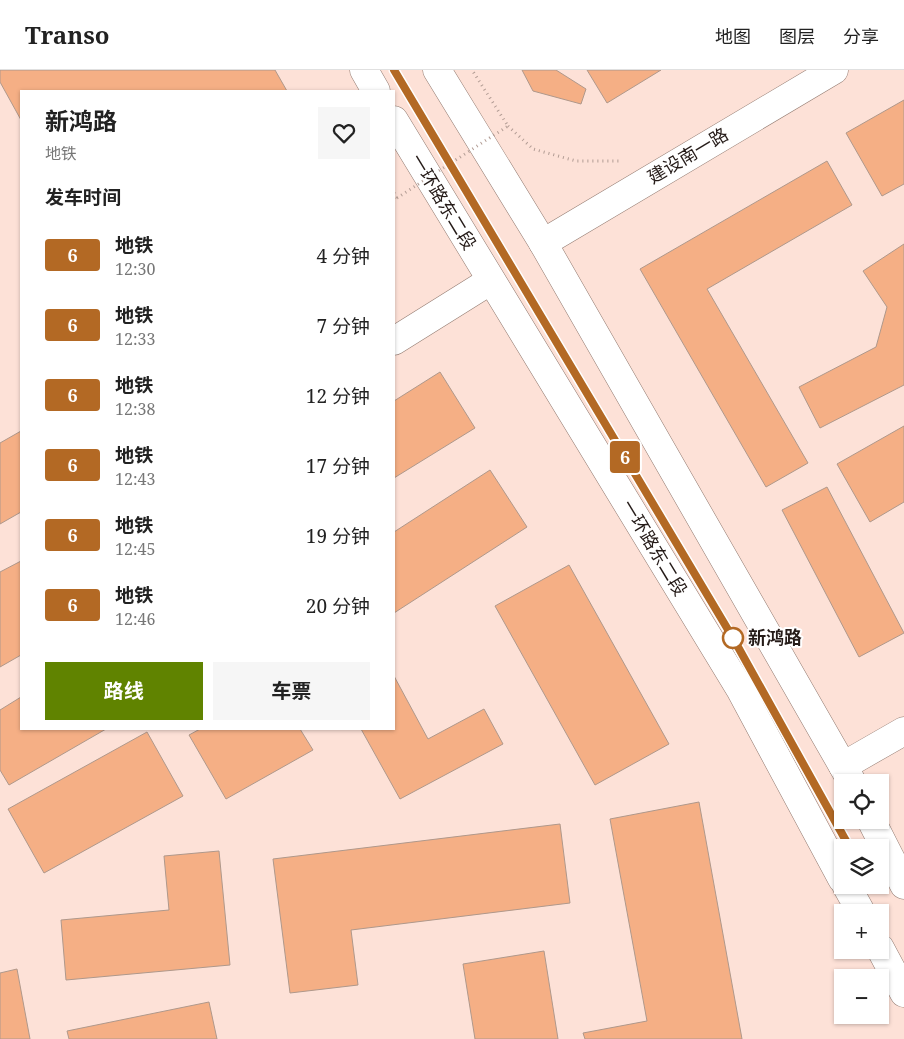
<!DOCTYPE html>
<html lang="zh">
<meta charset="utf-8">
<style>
:root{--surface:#fff;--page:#f6f6f6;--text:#222;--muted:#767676;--line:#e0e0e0;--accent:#608300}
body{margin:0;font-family:"Noto Serif","Noto Sans SC",serif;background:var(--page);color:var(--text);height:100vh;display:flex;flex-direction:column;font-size:19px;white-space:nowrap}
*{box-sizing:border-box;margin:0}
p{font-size:16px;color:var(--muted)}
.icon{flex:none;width:28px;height:28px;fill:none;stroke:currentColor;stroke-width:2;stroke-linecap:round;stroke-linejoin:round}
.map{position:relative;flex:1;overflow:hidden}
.drawer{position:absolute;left:20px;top:20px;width:375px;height:640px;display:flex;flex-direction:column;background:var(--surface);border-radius:0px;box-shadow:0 1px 4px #0004}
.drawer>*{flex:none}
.badge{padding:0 10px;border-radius:4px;font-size:18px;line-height:32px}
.fabs{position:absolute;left:834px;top:704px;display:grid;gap:10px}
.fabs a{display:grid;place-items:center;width:55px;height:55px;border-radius:0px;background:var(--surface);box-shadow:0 1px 4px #0004;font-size:25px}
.map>.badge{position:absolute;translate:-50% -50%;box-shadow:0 0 0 2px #fff}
h2{padding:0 25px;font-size:19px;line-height:45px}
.round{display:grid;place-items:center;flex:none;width:52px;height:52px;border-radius:0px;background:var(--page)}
.summary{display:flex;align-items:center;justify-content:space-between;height:85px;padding:0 25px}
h1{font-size:24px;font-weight:700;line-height:38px}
.action{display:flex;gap:10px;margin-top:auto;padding:10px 25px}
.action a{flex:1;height:58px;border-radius:0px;background:var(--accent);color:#fff;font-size:20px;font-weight:700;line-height:58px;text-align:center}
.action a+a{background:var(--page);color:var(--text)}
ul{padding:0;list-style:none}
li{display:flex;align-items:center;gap:15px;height:70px;padding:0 25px}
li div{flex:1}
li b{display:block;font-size:19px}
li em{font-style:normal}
li .badge{min-width:55px;font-weight:700;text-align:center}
header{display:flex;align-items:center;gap:30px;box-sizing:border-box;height:70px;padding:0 25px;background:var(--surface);border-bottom:1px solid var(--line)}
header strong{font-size:24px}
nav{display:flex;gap:28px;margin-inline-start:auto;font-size:18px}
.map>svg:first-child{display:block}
.building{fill:#f5af85;stroke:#af988b}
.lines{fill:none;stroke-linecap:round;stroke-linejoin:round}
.minor-casing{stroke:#927a70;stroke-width:29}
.tertiary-casing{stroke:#927a70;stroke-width:29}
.primary-casing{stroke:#927a70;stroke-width:29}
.path{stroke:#b29c94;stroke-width:3;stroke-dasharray:1 4;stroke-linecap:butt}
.minor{stroke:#fff;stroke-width:28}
.tertiary{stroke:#fff;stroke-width:28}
.primary{stroke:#fff;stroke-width:28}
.path-bridge{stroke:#b29c94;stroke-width:3;stroke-dasharray:1 4;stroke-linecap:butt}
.line-casing{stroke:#fff;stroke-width:11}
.line{stroke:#b36924;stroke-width:8}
.stop-dot{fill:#fff;stroke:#b36924;stroke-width:2.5}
.labels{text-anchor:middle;stroke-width:4;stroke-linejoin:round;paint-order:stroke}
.street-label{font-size:18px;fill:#251b18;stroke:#fff}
.stop-label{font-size:18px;font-weight:bold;fill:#251b18;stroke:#fff;text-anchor:start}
</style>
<header>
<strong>Transo</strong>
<nav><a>地图</a><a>图层</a><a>分享</a></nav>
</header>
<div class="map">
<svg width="904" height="969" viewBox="0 0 904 969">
<rect width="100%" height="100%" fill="#fde1d7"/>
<path class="building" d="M0,0H275L287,21H21V50L0,12Z
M522,0H556L586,19L581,34L533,21Z
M587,0H661L607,33Z
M904,30V114L882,126L846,63Z
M827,91L852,135L707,219L808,393L766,417L640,199Z
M904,174V315L820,358L799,317L876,277L887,237L863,201Z
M440,302L475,358L394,408V331Z
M904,356V432L870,452L837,394Z
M21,361V442L0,454V373Z
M490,400L527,457L394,543V462Z
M827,417L904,563L859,587L782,440Z
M21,491V585L0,597V502Z
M569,495L669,674L595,715L495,536Z
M394,606L428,669L484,639L503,674L400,729L361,659H394Z
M21,627V659H106L9,715L0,700V640Z
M200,659H300L313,680L226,729L189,665Z
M147,662L183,726L44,803L8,739Z
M699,732L742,969H585L583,963L647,951L610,749Z
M560,754L570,833L351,860L358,915L290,923L273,789Z
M219,781L230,895L66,910L61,850L169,840L164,786Z
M544,881L558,969H475L463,894Z
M17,899L30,969H0V903Z
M209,932L217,969H69L67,961Z"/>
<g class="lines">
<g class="minor-casing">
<path id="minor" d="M394,271L490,211
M843,696L904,661"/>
</g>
<g class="tertiary-casing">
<path id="tertiary" d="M543,173L834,0"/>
</g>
<g class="primary-casing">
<path id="primary" d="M364,0L376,21
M437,0L543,173L852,712
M394,50L740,619L842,809
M871,750L904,815
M846,815L861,842
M880,878L904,923"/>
</g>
<path class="path" d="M508,56L533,79L576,91H621
M394,123L397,128"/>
<use href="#minor" class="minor"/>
<use href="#tertiary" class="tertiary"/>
<use href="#primary" class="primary"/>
<path class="path-bridge" d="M397,128L508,56L472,0"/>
</g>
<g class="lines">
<g class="line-casing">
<path id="line" d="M394,0L733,568L850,778"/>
</g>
<use href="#line" class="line"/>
</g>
<circle class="stop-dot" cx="733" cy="568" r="10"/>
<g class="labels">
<g class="street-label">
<text transform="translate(688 86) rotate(-31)" y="6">建设南一路</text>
<text transform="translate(443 132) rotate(59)" y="6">一环路东二段</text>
<text transform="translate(654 478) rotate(59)" y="6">一环路东二段</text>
</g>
<g class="stop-label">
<text x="748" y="574">新鸿路</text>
</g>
</g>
</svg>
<div class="fabs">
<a><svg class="icon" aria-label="locate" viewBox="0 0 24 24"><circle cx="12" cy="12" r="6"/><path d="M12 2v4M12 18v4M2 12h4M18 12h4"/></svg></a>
<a><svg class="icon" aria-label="layers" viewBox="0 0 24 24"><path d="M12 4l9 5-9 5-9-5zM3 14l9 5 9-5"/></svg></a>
<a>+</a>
<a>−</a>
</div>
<b class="badge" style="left:625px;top:387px;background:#b36924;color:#fff">6</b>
<section class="drawer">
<div class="summary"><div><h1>新鸿路</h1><p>地铁</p></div><a class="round"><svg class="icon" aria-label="heart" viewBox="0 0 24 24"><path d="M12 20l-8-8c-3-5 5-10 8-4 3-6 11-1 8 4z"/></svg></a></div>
<h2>发车时间</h2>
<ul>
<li><span class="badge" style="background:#b36924;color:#fff">6</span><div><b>地铁</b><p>12:30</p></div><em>4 分钟</em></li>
<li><span class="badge" style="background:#b36924;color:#fff">6</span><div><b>地铁</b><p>12:33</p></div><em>7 分钟</em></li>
<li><span class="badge" style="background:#b36924;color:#fff">6</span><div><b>地铁</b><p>12:38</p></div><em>12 分钟</em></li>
<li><span class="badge" style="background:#b36924;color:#fff">6</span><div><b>地铁</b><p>12:43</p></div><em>17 分钟</em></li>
<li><span class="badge" style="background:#b36924;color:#fff">6</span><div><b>地铁</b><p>12:45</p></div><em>19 分钟</em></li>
<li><span class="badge" style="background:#b36924;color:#fff">6</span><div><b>地铁</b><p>12:46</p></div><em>20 分钟</em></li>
</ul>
<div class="action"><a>路线</a><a>车票</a></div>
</section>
</div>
